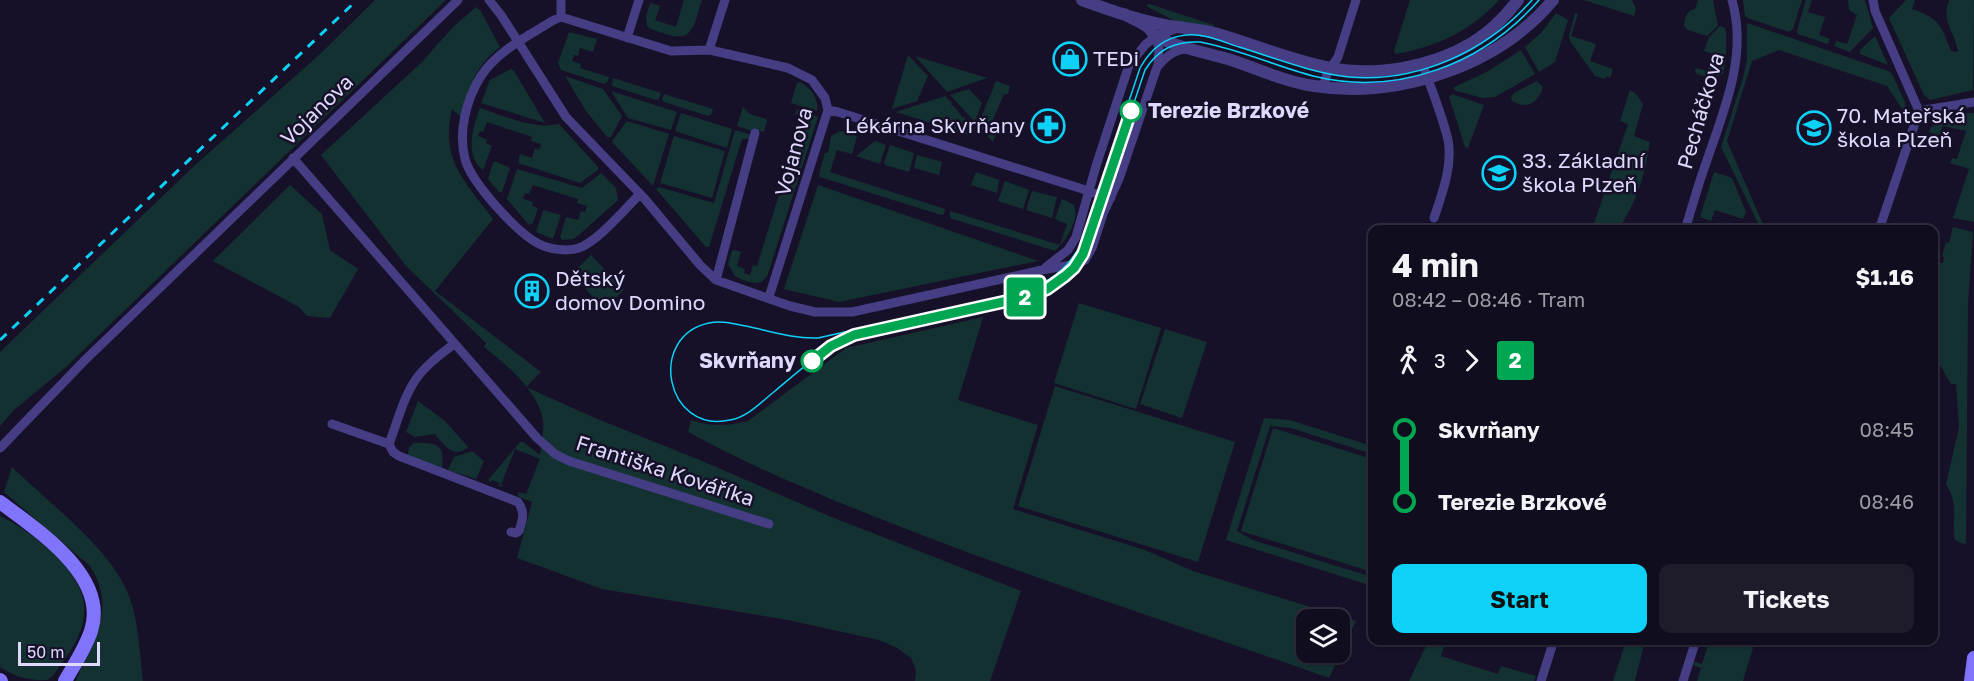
<!DOCTYPE html>
<meta charset="utf-8">
<style>
:root{--surface:#100d1e;--page:#1e1b2b;--text:#f1f3f6;--muted:#9c9ca4;--line:#302d3c;--accent:#0dd1f6}
body{margin:0;font-family:"Golos Text",sans-serif;background:var(--page);color:var(--text);height:100vh;display:flex;flex-direction:column;font-size:22px;white-space:nowrap}
*{box-sizing:border-box;margin:0}
p{font-size:20px;color:var(--muted)}
.icon{flex:none;width:33px;height:33px;fill:none;stroke:currentColor;stroke-width:2;stroke-linecap:round;stroke-linejoin:round}
.map{position:relative;flex:1;overflow:hidden}
.side{position:absolute;left:1368px;top:225px;width:570px;height:420px;display:flex;flex-direction:column;background:var(--surface);border-radius:12px;box-shadow:0 2px 4px #0004,0 0 0 2px var(--line)}
.side>*{flex:none}
.badge{padding:0 12px;border-radius:4px;font-size:21px;line-height:39px}
.buttons{position:absolute;left:1296px;top:609px;display:grid;gap:12px}
.buttons a{display:grid;place-items:center;width:54px;height:54px;border-radius:12px;background:var(--surface);box-shadow:0 2px 4px #0004,0 0 0 2px var(--line);font-size:30px}
.scale{position:absolute;left:18px;bottom:15px;width:82px;box-sizing:border-box;padding-left:6px;border:3px solid #e0d9fe;border-top:0;font-size:16px;line-height:21px;white-space:nowrap;color:#e0d9fe;-webkit-text-stroke:4px #161128;paint-order:stroke}
.map>.badge{position:absolute;translate:-50% -50%;box-shadow:0 0 0 3px #fff}
.legs{display:flex;align-items:center;gap:9px;height:66px;padding:0 24px;font-size:20px}
.legs p{margin-inline-start:auto}
.headline{display:flex;align-items:center;justify-content:space-between;height:102px;padding:0 24px}
h1{font-size:33px;font-weight:700;line-height:45px}
.button{display:flex;gap:12px;margin-top:auto;padding:12px 24px}
.button a{flex:1;height:69px;border-radius:12px;background:var(--accent);color:#111;font-size:24px;font-weight:700;line-height:69px;text-align:center}
.button a+a{background:var(--page);color:var(--text)}
ul{padding:0 24px;list-style:none}
li{display:flex;align-items:center;gap:21px;height:72px;font-size:22px}
li i{display:grid;place-items:center;width:9px;height:100%;margin:0 8px;background:currentColor}
li i::after{content:'';width:15px;height:15px;margin:-8px;border:4px solid;border-radius:50%;background:var(--surface)}
li p{margin-inline-start:auto}
li:first-child i{background:linear-gradient(#0000 50%,currentColor 0)}
li:last-child i{background:linear-gradient(currentColor 50%,#0000 0)}
.map>svg:first-child{display:block}
.green{fill:#143132;fill-rule:evenodd}
.lines{fill:none;stroke-linecap:round;stroke-linejoin:round}
.minor{stroke:#453e85;stroke-width:9}
.tertiary{stroke:#453e85;stroke-width:12}
.secondary{stroke:#8074fa;stroke-width:14}
.tram{stroke:#0dd1f6;stroke-width:1.5}
.rail{stroke:#0dd1f6;stroke-width:3;stroke-dasharray:9 8;stroke-linecap:butt}
.line-1-casing{stroke:#fff;stroke-width:14}
.line-1{stroke:#00a651;stroke-width:9}
.stop-1-dot{fill:#fff;stroke:#00a651;stroke-width:3}
.labels{text-anchor:middle;stroke-width:5;stroke-linejoin:round;paint-order:stroke}
.poi-label{font-size:21px;fill:#e0d9fe;stroke:#161128;text-anchor:start}
.street-label{font-size:21px;fill:#e0d9fe;stroke:#161128}
.stop-label{font-size:21px;font-weight:bold;fill:#e0d9fe;stroke:#161128;text-anchor:start}
</style>
<div class="map">
<svg width="1974" height="681" viewBox="0 0 1974 681">
<rect width="100%" height="100%" fill="#161128"/>
<path class="green" d="M375,0H446L66,367L14,410L0,426V352L194,166L320,54Z
M684,0H702C695,19 695,43 669,35C661,32 653,31 647,26L646,17L650,3L660,6L655,20L676,27Z
M1410,0H1499C1471,31 1436,47 1396,54L1394,51Z
M1584,0H1632L1636,9L1634,16Z
M1698,0H1713L1718,26L1707,36L1688,30L1684,26C1684,18 1687,10 1695,9Z
M1743,0H1802L1793,29L1789,32L1748,18L1745,16Z
M1806,0H1812L1808,12L1825,17L1819,35L1830,39L1828,44L1798,34L1797,30Z
M1848,0H1865L1873,28L1850,52L1834,46L1836,41L1847,44L1857,15L1849,10Z
M1906,0H1915L1912,9C1940,19 1941,25 1951,51L1958,52C1955,30 1941,24 1949,0H1974L1973,90L1930,100L1924,95L1889,18Z
M1149,4L1214,25L1215,29L1177,22L1146,6Z
M476,7L480,10L500,47C474,67 470,87 461,117L452,109C440,161 465,181 493,219L435,291L541,372L526,387L595,418L702,461L829,516L1021,591L990,681H915L916,670L911,658L897,648L879,640L788,620L602,589L517,558L532,502L519,497L518,495L519,492L526,494L540,459L515,449L501,485L506,487L499,486L500,483L492,480L491,483L488,480L520,442H523L540,455C542,443 544,432 543,421C540,393 505,363 484,347L486,343L406,266L321,155L421,63L453,27Z
M1556,13L1568,20L1555,62L1539,72L1525,47L1542,32Z
M1575,13L1578,14L1571,36L1596,44L1590,61L1613,69L1610,78L1606,76L1605,79L1595,76L1570,41L1569,36Z
M1747,23L1891,72L1905,102L1906,110H1903L1887,86L1779,50L1752,61L1727,141L1765,229H1761L1721,147L1743,78L1747,60Z
M1720,26L1725,28L1726,31V60L1723,74L1712,79L1697,74L1695,71L1696,68L1707,71L1713,54L1704,51L1709,37Z
M569,32L597,39L593,52L580,48L578,56L574,55L572,61L581,64L580,68L609,77L608,81L604,84L561,70L558,63Z
M1875,36L1888,65L1860,54V50Z
M1521,50L1535,74L1495,97L1483,98L1456,91L1453,88L1490,70Z
M908,55L928,76L917,101L892,109Z
M915,56L987,78L947,92Z
M511,69L514,71L545,123L481,103L490,80Z
M565,76L603,89L622,116L611,137H607L586,111Z
M613,78L661,93L659,99L656,100L612,86Z
M996,81L1010,86L1008,94H1004L991,124L998,126L993,142L978,125Z
M1537,81L1543,87C1538,103 1527,110 1512,101L1511,98L1514,93Z
M800,82C811,88 819,99 817,111L791,103L797,83Z
M969,89L982,103L975,122L950,95Z
M1630,90L1636,94L1643,104L1634,136L1650,142C1644,178 1638,198 1619,229H1592L1628,124L1620,121Z
M611,91L677,112L671,130L628,118Z
M664,94L713,109L711,115L708,116L664,102L662,100Z
M1452,94L1484,105L1468,148L1465,147L1449,97Z
M945,96L952,103L951,105L954,106L963,118L964,117L973,126L969,135L896,112Z
M743,107L750,114L766,119L767,121L764,132L753,129L752,131L737,126Z
M480,108C505,116 532,130 559,124L598,167V170L580,183L518,163L520,154L532,158L535,148L539,150L541,144L531,141L532,137L487,122L483,132L480,131L478,136L487,140L486,143L492,146L483,170C464,156 473,126 480,108Z
M797,109L818,117L768,274C761,289 747,282 735,276L728,264L732,251L735,250L741,252L737,266L745,269L744,273L750,275L753,265L757,266L803,117L795,114Z
M681,113L732,129L727,148L675,131Z
M1968,113H1974V222L1953,218L1969,169L1950,163L1952,158L1957,159L1966,131L1943,126L1940,136L1929,132C1934,118 1955,116 1968,113Z
M627,121L669,134L653,186L613,143L612,141Z
M735,130L752,135L749,139H742L709,247H706L656,189L659,187L714,203Z
M840,131L857,136L852,154L837,150L830,172L945,209L944,214L941,215L820,177L819,174L825,153H828L831,136Z
M674,136L725,151L712,198L660,183Z
M875,141L886,145L880,164L856,156Z
M890,145L914,153L909,172L885,165L884,163Z
M917,155L942,162L939,175L914,168Z
M495,161L510,168L502,192H499L488,179L493,163Z
M517,169L582,188L601,173L616,188L618,200L579,235L573,239L562,240L560,237L566,217L578,220L581,211L585,212L587,206L577,203L578,199L533,185L529,194L525,193L523,199L533,202L532,206L538,208L533,223L529,225L507,199Z
M976,172L999,180L997,193L971,185Z
M1714,172L1732,178L1746,212L1743,219L1715,210L1711,221L1700,217Z
M1005,181L1029,190L1023,209L998,201Z
M290,185L322,214L330,250L358,269L330,318L307,316L299,307L213,261Z
M818,185L1038,261L839,302L784,289Z
M1032,191L1057,197L1052,218L1026,210Z
M1062,199L1074,205C1080,220 1066,240 1055,251L950,218V211L1060,245L1067,224L1055,219Z
M543,210L561,215L553,239L536,232Z
M1953,227L1973,232L1968,304L1966,543L1964,544L1955,540C1951,517 1960,507 1946,484L1959,428L1956,384H1951L1940,365L1934,364V269L1939,262L1943,263L1944,257L1942,256L1946,242L1949,243Z
M591,255L624,290L604,309L572,274Z
M1079,303L1161,328L1136,409L1054,383Z
M983,317L958,400L1038,425L1013,509L1145,550L1193,571L1356,621L1329,678C1183,626 1035,580 891,523C822,496 754,468 688,432L691,420C711,427 728,426 748,421L846,348ZM1306,620H1340V652H1306Z
M1165,329L1207,342L1182,418L1140,404Z
M1055,386L1235,442L1198,562L1018,506Z
M418,401L445,421L468,447C454,460 443,444 435,434L415,437L406,432Z
M1264,418L1290,420L1372,446V454L1291,428L1270,426L1237,531L1253,540L1372,577V586L1226,540Z
M1273,428L1372,459V572L1241,531Z
M414,443C436,443 445,442 442,468L408,455L409,447Z
M472,451L484,461L476,479L448,470L454,457Z
M12,467C45,499 106,546 125,587C139,615 139,650 143,681H76C92,640 118,610 90,566L4,492Z
M0,516C28,529 73,563 82,595C90,622 75,646 59,667C56,672 52,678 47,680C30,681 13,676 0,667Z
M1429,640L1446,641L1441,656L1498,674L1501,666L1536,676L1534,681H1409Z
M1626,641H1645L1635,681H1613Z
M1709,641H1755L1743,681H1697L1701,668L1693,665L1694,662L1702,664Z"/>
<g class="lines">
<path class="minor" d="M489,0L501,15L566,117L644,198L700,265L716,280L790,306L815,312H852L1042,270L1077,264L1085,260L1092,248L1103,214L1119,179L1157,67C1166,57 1173,50 1186,49
M561,0V17L552,21C527,37 497,51 481,76C466,100 458,132 465,159C471,182 517,233 539,244C549,249 567,252 579,248C597,242 625,209 640,194
M1873,0L1875,11L1919,111L1879,230
M561,17L671,51L710,50L788,68L812,80L825,98L828,110L769,297
M1156,36L1159,49L1158,66
M627,38L639,0
M709,50L725,0
M1422,63C1431,88 1442,114 1448,140C1453,165 1442,194 1434,218
M1323,87L1327,74L1338,57L1356,0
M828,110L838,112L1111,198
M1919,111L1974,102
M293,158L537,438L555,454L569,461L769,524
M1685,230C1692,207 1698,185 1706,163C1724,110 1748,56 1732,0
M1046,267L1068,250L1076,237L1096,166L1129,65L1145,45L1156,36L1178,28
M716,280L755,133
M332,424L389,444C397,423 403,398 416,379C426,365 441,354 454,344
M389,444L393,452L399,456L518,502C525,512 523,519 519,531L516,533L511,532
M0,448L83,362L458,0
M1541,681L1554,640
M1683,681L1696,640"/>
<path class="tertiary" d="M1082,0C1112,11 1146,23 1178,27C1192,29 1204,30 1218,34C1255,45 1293,61 1331,68C1376,77 1432,67 1472,43C1490,32 1505,17 1518,0
M1124,14C1131,18 1141,22 1148,27C1151,30 1153,35 1157,37C1178,48 1208,53 1231,60C1258,69 1286,82 1314,86C1398,99 1498,66 1553,0"/>
<path class="secondary" d="M0,502C37,530 109,576 91,631C85,649 74,665 65,681
M0,680L1,681
M1971,681L1974,658"/>
<path class="tram" d="M1532,0C1487,51 1418,83 1349,77C1312,73 1275,58 1239,47C1223,42 1204,33 1186,35C1165,37 1150,50 1140,68L1082,242C1068,270 1048,284 1018,293L818,338C793,339 770,331 746,326C734,324 722,320 709,323C647,336 665,434 730,420C748,417 761,402 775,391C800,370 824,348 854,335L1030,296C1053,288 1071,275 1083,254L1145,70C1158,49 1175,41 1200,42C1239,49 1275,66 1313,76C1398,97 1483,64 1539,0"/>
<path class="rail" d="M0,340L357,0"/>
</g>
<g class="lines">
<g class="line-1-casing">
<path id="line-1" d="M812,361L831,346L854,335L1030,296L1047,289L1065,276L1074,268L1083,254L1131,111"/>
</g>
<use href="#line-1" class="line-1"/>
</g>
<defs>
<g id="shop-ring" transform="scale(1.725)"><circle r="9.5" fill="#161128" stroke="#0dd1f6" stroke-width="1.5"/><path d="M-5-2.5h2.3a2.7 3.5 0 0 1 5.4 0H5L5.5 6h-11ZM-1.5-2.5h3a1.5 2.3 0 0 0-3 0Z" fill="#0dd1f6"/></g>
<g id="pharmacy-ring" transform="scale(1.725)"><circle r="9.5" fill="#161128" stroke="#0dd1f6" stroke-width="1.5"/><path d="M-2-6h4v4h4v4h-4v4h-4v-4h-4v-4h4Z" fill="#0dd1f6"/></g>
<g id="school-ring" transform="scale(1.725)"><circle r="9.5" fill="#161128" stroke="#0dd1f6" stroke-width="1.5"/><path d="M0-5L7-2L0 1L-7-2ZM-4 1L0 2.5L4 1V4Q0 6-4 4Z" fill="#0dd1f6"/></g>
<g id="building-ring" transform="scale(1.725)"><circle r="9.5" fill="#161128" stroke="#0dd1f6" stroke-width="1.5"/><path d="M-4-6H4V6H1V3H-1V6H-4ZM-2.5-4.3h1.7v1.8h-1.7ZM.8-4.3h1.7v1.8H.8ZM-2.5-1h1.7V.8h-1.7ZM.8-1h1.7V.8H.8Z" fill="#0dd1f6"/></g>
</defs>
<g fill-rule="evenodd">
<use href="#shop-ring" x="1070" y="59"/>
<use href="#pharmacy-ring" x="1048" y="126"/>
<use href="#school-ring" x="1814" y="128"/>
<use href="#school-ring" x="1499" y="173"/>
<use href="#building-ring" x="532" y="291"/>
</g>
<g class="stop-1-dot">
<circle cx="1131" cy="111" r="10"/>
<circle cx="812" cy="361" r="10"/>
</g>
<g class="labels">
<g class="poi-label">
<text x="1093" y="66">TEDi</text>
<text x="1837" y="123">70. Mateřská<tspan x="1837" dy="24">škola Plzeň</tspan></text>
<text x="1025" y="133" text-anchor="end">Lékárna Skvrňany</text>
<text x="1522" y="168">33. Základní<tspan x="1522" dy="24">škola Plzeň</tspan></text>
<text x="555" y="286">Dětský<tspan x="555" dy="24">domov Domino</tspan></text>
</g>
<g class="street-label">
<text transform="translate(317 110) rotate(-44)" y="7">Vojanova</text>
<text transform="translate(1701 111) rotate(-74)" y="7">Pecháčkova</text>
<text transform="translate(794 152) rotate(-75)" y="7">Vojanova</text>
<text transform="translate(665 471) rotate(18)" y="7">Františka Kováříka</text>
</g>
<g class="stop-label">
<text x="1148" y="118">Terezie Brzkové</text>
<text x="796" y="368" text-anchor="end">Skvrňany</text>
</g>
</g>
</svg>
<div class="buttons">
<a><svg class="icon" aria-label="layers" viewBox="0 0 24 24"><path d="M12 4l9 5-9 5-9-5zM3 14l9 5 9-5"/></svg></a>
</div>
<div class="scale">50 m</div>
<b class="badge" style="left:1025px;top:297px;background:#00a651;color:#fff">2</b>
<section class="side">
<div class="headline"><div><h1>4 min</h1><p>08:42 – 08:46 · Tram</p></div><b>$1.16</b></div>
<div class="legs"><svg class="icon" aria-label="walk" viewBox="0 0 24 24"><circle cx="13" cy="4" r="2"/><path d="M13 8l-2 6 4 7M11 14l-3 7M7 12l3-4h3l4 4"/></svg>3<svg class="icon" aria-label="forward" viewBox="0 0 24 24"><path d="M9 5l7 7-7 7"/></svg><b class="badge" style="background:#00a651;color:#fff">2</b></div>
<ul>
<li><i style="color:#00a651"></i><b>Skvrňany</b><p>08:45</p></li>
<li><i style="color:#00a651"></i><b>Terezie Brzkové</b><p>08:46</p></li>
</ul>
<div class="button"><a>Start</a><a>Tickets</a></div>
</section>
</div>
